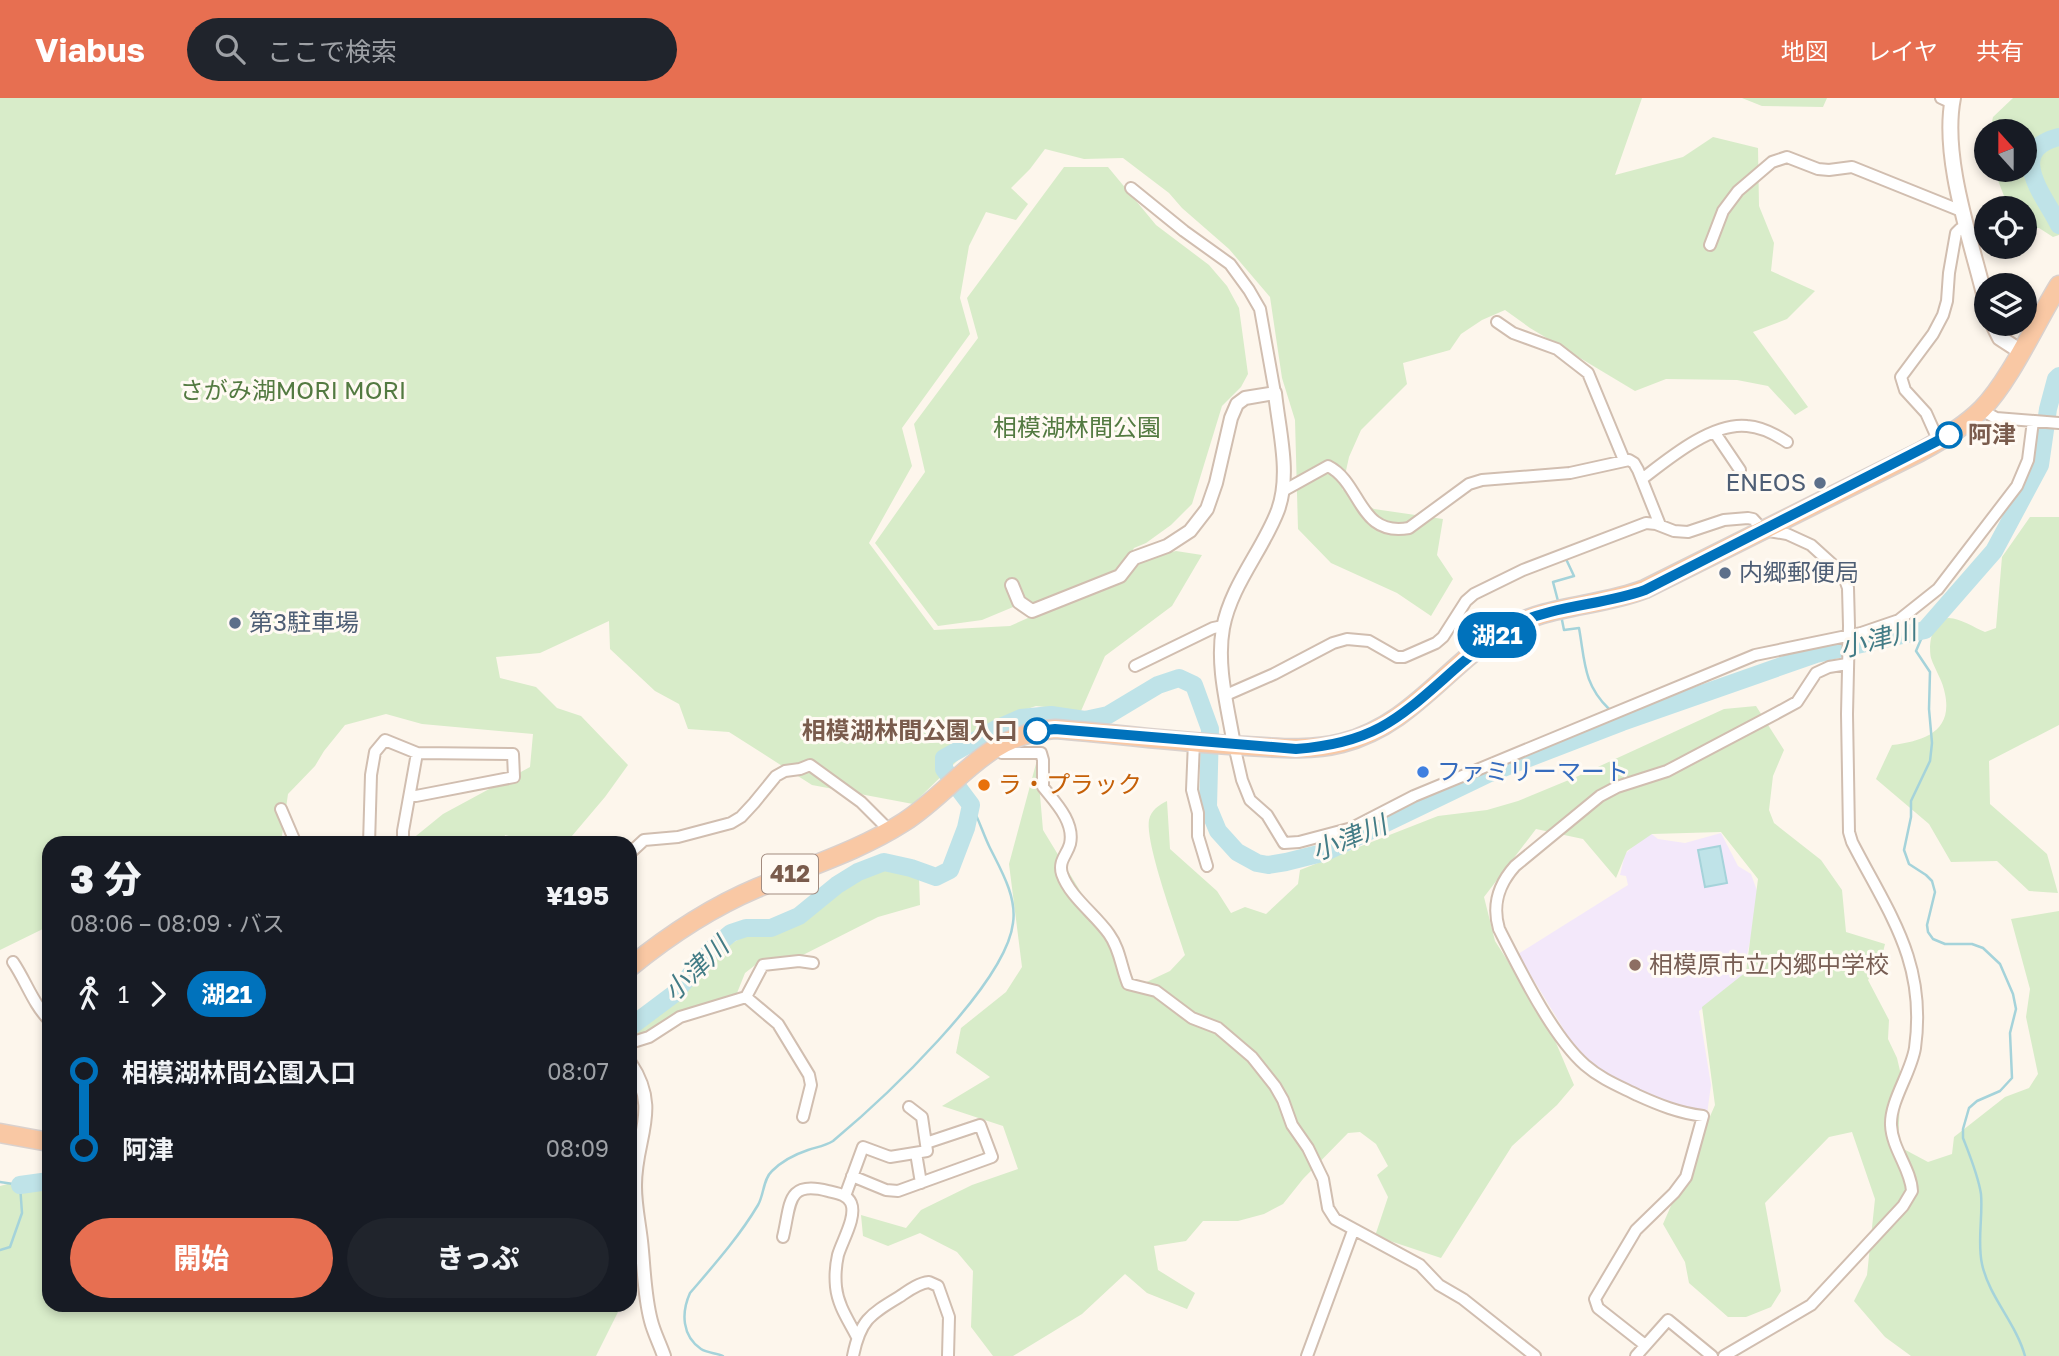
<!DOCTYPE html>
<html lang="ja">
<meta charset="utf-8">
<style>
:root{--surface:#171b24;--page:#20242c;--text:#f1f3f6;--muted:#9ea1a6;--accent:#e76f51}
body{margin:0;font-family:"Golos Text","Noto Sans JP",sans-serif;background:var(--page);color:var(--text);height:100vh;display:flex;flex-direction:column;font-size:26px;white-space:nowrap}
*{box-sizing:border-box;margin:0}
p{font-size:23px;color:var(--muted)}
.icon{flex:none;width:38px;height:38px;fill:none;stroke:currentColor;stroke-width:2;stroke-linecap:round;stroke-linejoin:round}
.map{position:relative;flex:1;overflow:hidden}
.side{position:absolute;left:42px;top:738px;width:595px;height:476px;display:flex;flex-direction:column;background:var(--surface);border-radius:21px;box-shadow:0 4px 10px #0003}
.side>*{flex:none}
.badge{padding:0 14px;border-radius:23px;font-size:24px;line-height:46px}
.needle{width:46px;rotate:339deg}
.fabs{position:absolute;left:1974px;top:21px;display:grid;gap:14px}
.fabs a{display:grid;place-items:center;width:63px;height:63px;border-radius:50%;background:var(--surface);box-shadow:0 4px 10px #0003;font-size:35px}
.map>.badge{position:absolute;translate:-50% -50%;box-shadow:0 0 0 4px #fff}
.legs{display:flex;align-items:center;gap:10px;height:77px;padding:0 28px;font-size:23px}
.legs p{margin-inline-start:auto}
.overview{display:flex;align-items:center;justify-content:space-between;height:119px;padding:0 28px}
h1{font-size:38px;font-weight:800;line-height:52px}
.button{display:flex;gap:14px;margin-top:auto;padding:14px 28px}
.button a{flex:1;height:80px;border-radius:42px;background:var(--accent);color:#fff;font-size:28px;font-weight:800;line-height:80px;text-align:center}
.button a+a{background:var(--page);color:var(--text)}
ul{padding:0 28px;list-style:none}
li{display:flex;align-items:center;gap:24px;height:77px;font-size:26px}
li i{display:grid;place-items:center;width:10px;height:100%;margin:0 9px;background:currentColor}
li i::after{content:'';width:18px;height:18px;margin:-9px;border:5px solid;border-radius:50%;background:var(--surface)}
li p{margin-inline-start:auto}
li:first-child i{background:linear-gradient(#0000 50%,currentColor 0)}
li:last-child i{background:linear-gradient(currentColor 50%,#0000 0)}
header{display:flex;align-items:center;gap:42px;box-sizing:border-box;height:98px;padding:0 35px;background:var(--accent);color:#fff}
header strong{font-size:33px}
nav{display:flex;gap:38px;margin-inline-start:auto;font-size:24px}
.search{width:490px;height:63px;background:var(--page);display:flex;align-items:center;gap:18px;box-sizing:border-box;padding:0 24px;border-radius:38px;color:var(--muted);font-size:26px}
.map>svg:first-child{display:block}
.education{fill:#f3e8fa}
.green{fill:#d8ecc9}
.water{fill:#bfe3e8;stroke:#a5d3da;stroke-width:2}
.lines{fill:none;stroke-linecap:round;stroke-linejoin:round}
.stream{stroke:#a5d3da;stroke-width:2.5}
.river{stroke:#bfe3e8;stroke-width:18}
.minor-casing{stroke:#d1beb0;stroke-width:14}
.tertiary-casing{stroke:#d1beb0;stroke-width:16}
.secondary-casing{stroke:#d6c0b0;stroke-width:18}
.trunk-casing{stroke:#dad1cd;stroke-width:21}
.minor{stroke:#fff;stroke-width:10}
.tertiary{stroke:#fff;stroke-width:12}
.secondary{stroke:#fff;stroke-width:14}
.trunk{stroke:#f9c8a4;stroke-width:18}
.line-1-casing{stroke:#fff;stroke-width:16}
.line-1{stroke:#0072bc;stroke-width:10}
.stop-1-dot{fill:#fff;stroke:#0072bc;stroke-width:3.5}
.service-dot{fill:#5c6f8a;stroke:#fffaf3;stroke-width:2.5}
.shop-dot{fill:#3f7fe0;stroke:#fffaf3;stroke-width:2.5}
.food-dot{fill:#e8710a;stroke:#fffaf3;stroke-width:2.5}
.education-dot{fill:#8d6e63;stroke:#fffaf3;stroke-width:2.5}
.labels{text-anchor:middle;stroke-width:6;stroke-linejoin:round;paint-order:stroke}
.shield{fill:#fffaf3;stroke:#a28b7f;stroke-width:2}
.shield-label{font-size:23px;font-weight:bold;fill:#7a5c4d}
.park-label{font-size:24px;fill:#537a41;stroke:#fffaf3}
.stop-label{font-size:24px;font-weight:bold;fill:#7a5c4d;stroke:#fffaf3;text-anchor:start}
.service-label{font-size:24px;fill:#4e5e75;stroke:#fffaf3;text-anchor:start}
.shop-label{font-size:24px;fill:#366cbe;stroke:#fffaf3;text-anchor:start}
.food-label{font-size:24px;fill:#c56008;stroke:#fffaf3;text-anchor:start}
.education-label{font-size:24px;fill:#785e54;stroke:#fffaf3;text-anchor:start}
.water-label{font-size:26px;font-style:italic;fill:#437c86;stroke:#fffaf3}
</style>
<header>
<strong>Viabus</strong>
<div class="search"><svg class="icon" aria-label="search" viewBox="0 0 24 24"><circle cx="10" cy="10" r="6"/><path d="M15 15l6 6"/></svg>ここで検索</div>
<nav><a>地図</a><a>レイヤ</a><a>共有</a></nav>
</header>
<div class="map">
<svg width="2059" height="1258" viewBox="0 0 2059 1258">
<rect width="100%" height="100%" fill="#fdf6ec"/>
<path class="education" d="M1649,734L1658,741L1685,745L1721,735L1738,768L1751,776L1760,801L1742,878L1728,895L1699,913L1711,987L1707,1016L1684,1011L1608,981L1575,950L1518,856L1628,787L1626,778L1620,777L1625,756Z"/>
<path class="green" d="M0,0H1642L1615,77L1683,59L1713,39L1758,50L1759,108L1774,145L1771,173L1815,193L1787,221L1753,234L1808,309L1795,317L1768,288L1737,282L1666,281L1635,293L1530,230L1505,212L1482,222L1461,236L1450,252L1403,265L1407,286L1361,332L1349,359L1342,391L1374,411L1443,421L1437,457L1453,481L1431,518L1397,495L1331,465L1298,431L1295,322L1282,280L1270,199L1229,151L1182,110L1169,95L1123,60L1084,61L1045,51L1030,71L1011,90L1028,106L1016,122L986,114L969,148L960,200L970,236L902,330L912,368L869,445L934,532L1010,528L1121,479L1133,463L1176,453L1202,457L1172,508L1105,558L1081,613L1036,608L1001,620L913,706L812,687L729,634L688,631L679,606L655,593L610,551L609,523L540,555L496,559L500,580L536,589L557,610L581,618L628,667L605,699L566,745H538L505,737L503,745H411V742L443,716L530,669L533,636L422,626L386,616L345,627L324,653L315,668L288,696L281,745L49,746V828L0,852Z
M1742,0H1827L1823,9L1762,8Z
M2013,0H2059V137L2053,139L2039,130H2025V110H2006L2004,98L1994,72H2025V33H1990L1993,19Z
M1064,69H1108L1156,127L1209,167L1227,188L1239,210L1248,276L1241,289L1222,308L1192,406L1171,427L1146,445L1134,450L1118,476L1038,507L1025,504L982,522L938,528L875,445L925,374L914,326L978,240L967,200Z
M2030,419H2059V627L1989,663L1990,706L2047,756L2058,795L2029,793L1997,763L1951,764L1929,726L1876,681L1892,647C1923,643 1953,634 1945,596C1943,583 1935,572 1931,560C1928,547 1932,520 1949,520C1960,520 1975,530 1985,534L1996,530L2002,459Z
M1756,608L1784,652L1773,678L1769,712L1774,725L1821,762L1842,792L1846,834L1885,846L1883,854L1868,882L1889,922L1888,941L1897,960L1901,977L1898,1048L1928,1064L1952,1056L1954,1039L2005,999L2029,990L2038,976L2026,919L2030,891L2011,821L2059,813V1258H1911L1885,1239L1854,1203L1867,1177L1875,1101L1852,1034L1829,1039L1765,1105L1781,1193L1771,1209L1746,1219H1728L1689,1185L1685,1164L1663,1126L1715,1007L1702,909L1746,874L1758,781L1721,734L1652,736L1627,753L1616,780L1583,741L1536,731L1484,799L1495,843L1548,926L1574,987L1557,1007L1512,1048L1441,1160L1375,1138L1388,1099L1377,1077L1388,1068L1376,1046L1360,1034L1348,1035L1303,1081L1283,1106L1264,1116L1238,1123H1203L1186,1143L1154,1148L1158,1172L1195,1195L1187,1211L1147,1195L1125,1176L1082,1216L1013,1258H993L971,1229L973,1173L957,1154L920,1135L888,1148L863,1138L861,1117L906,1130L921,1112L972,1087L1018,1071L1003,1028L942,1008L990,979L956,955L961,930L1006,894L1022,869L1009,766L1037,662L1043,732L1138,888L1170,873L1185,857C1177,831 1145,746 1149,722C1151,712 1159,707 1167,703L1170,751L1217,793L1231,815L1245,809L1266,816L1298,786L1300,772L1438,718L1487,712L1518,703L1576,679L1724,611Z
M886,768L919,780L920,807L878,819L793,862L763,861L745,875L735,900L649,937L633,938L669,904L699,883L723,850L745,838L786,830L821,808L854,780Z
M49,1075V1208H621L596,1258H0V1088Z"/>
<path class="water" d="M1720,748L1727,785L1705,789L1698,752Z"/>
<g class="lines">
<path class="stream" d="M1558,503L1553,484L1574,478L1566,461
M1562,522L1564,532L1579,530C1585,563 1583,586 1609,611
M1925,532L1916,553L1930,574L1929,611L1932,645L1930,663L1911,703V719L1904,752L1909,766L1926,777L1932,783L1935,794L1927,827L1928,834L1933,841L1945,846H1972L1983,850L2000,866L2013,896L2016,911L2010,935L2012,980L2000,993L1977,1003L1969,1010L1963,1031V1040C1970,1058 1978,1077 1981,1096C1983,1120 1977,1143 1982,1166C1989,1199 2016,1225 2025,1258
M1619,621L1622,624
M0,1084L20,1087L22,1115L10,1149L0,1152
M723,1258C717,1255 707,1255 701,1251C682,1238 681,1215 690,1195C714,1167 739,1139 758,1107C764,1097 763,1081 772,1073C781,1064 796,1056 808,1052C817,1049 825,1048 833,1043C881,1003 1006,887 1013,825C1017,799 1001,772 990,750C983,736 979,721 971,707"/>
<path class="river" d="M2059,39C2004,53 2045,98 2059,127
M630,929L674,896L713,850L731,835L746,830H771L799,818L837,787L858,774L884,764L911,770L936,779L950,772L966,730L971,707L944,671V660L996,631L1021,620L1051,617L1085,622L1108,617L1158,587L1179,580L1194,587L1210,631L1208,709L1218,733L1237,754L1257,765L1268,767L1286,764L1326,754L1490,675L1622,624L1816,556L1925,532L1994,453L2040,367L2048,311L2056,281L2059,278
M20,1087L49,1083"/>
<g class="minor-casing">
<path id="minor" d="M1941,0L1952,5
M1131,90L1184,133L1230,166L1249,192L1260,211L1275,295
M1710,147L1723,113L1738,93L1772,64L1787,59L1818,71L1829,72L1852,69L1964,114
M1497,224L1513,235L1557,251L1588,275L1624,362
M1981,312L1996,320L2059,325
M1715,335L1740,372
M1939,344L1926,315L1905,292L1901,279L1933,236L1943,217L1947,203L1949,175L1956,135L1960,131L1967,127
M1642,381C1668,361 1712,324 1747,328C1762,329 1775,336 1787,344
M1283,393L1328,368C1362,385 1358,439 1409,430L1469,386L1482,382L1570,375L1629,362L1634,365L1638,372L1660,427
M1135,568L1213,530L1223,528
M1226,597L1274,576L1333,545L1347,541L1369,543L1397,559H1404L1436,545L1443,539L1466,503L1474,496L1523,472L1646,425L1656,426L1674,433L1688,434L1724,422L1748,420L1753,421L1763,432L1787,436L1811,447L1843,476L1848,490L1849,528L1847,616L1849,734L1852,744C1889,816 1927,864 1915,950C1911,975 1890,1003 1891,1027C1892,1051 1911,1071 1912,1093L1903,1108L1811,1207L1724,1258
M1194,644L1192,692L1198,715V738L1207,768
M1234,647L1242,682L1250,702L1267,717L1284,745L1299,744L1352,730L1414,698L1755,557L1861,535L1899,522L1938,491L2017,388L2028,362L2033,323
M994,651L1002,655H1041L1043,662V689C1055,704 1075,724 1070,746C1067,757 1058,763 1062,776C1070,799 1095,816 1109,836C1120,851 1121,869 1128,886L1156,893L1192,920L1218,930L1252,959L1275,988L1283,1002L1292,1027L1308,1050L1323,1081L1328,1110L1335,1121L1420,1167L1439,1187L1463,1201L1535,1258
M281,711L296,746
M369,746L371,677L375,654L385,642L417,655L513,656L514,679L416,698L410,697
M403,746V733L417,655
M630,755L644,742L678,739L731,725L741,719L754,705L776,678L785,673L800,671L810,667L861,704L890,733
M13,864C26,883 33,906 49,922
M746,899L778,926L809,977L811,987L803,1019
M630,945L649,939L680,919L746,899L763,867L799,863L813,865
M916,1055L921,1085
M852,1078L886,1092L898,1093L992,1059L980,1027L926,1045
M845,1098L863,1049L890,1059L927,1053L922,1019L909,1009
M783,1139C791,1106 786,1082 828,1093C836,1095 847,1096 851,1105C857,1119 842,1143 838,1157C836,1166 835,1179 836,1189C838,1208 849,1223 857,1239
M1645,1247L1598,1210L1595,1201L1636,1132L1674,1095L1686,1079L1703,1018C1679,1015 1659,1007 1637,997C1619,988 1601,981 1585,967C1552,938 1520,872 1499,831C1492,807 1498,787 1515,768L1600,698L1617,689L1667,673L1775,616L1797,604L1816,575L1829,569L1847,566
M853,1258C860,1223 869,1217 899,1199C908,1193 918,1185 929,1184L938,1188L949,1219L948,1258
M1307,1258L1353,1133
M1636,1258L1668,1222L1712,1258"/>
</g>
<g class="tertiary-casing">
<path id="tertiary" d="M1012,487L1019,504L1032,513L1120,478L1134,460L1167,448L1190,433L1207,411L1216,385L1231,320L1237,306L1245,300L1275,295C1279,333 1291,376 1278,412C1263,452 1231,487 1223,530C1216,568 1228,610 1234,647
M630,965C662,1012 634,1041 635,1089C635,1107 639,1125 641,1143C644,1169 644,1197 651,1223C654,1235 660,1246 664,1258"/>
</g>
<g class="secondary-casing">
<path id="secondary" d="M1953,0C1941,60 1972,145 1986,204
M1993,226L2000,240L2020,253"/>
</g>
<g class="trunk-casing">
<path id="trunk" d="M630,869C668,838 712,809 757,790C806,769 859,753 904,724C959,688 983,637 1055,631C1119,636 1183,645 1247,648C1279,650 1311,653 1342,645C1411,627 1445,569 1503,533C1544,507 1599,509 1645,491L1920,354C1942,342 1964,329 1982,311C2011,281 2036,224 2059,187
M0,1035L49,1044"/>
</g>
<use href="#minor" class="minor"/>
<use href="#tertiary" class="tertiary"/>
<use href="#secondary" class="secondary"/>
<use href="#trunk" class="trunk"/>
</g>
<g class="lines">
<g class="line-1-casing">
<path id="line-1" d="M1037,633L1055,631L1296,651C1380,645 1403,616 1463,564C1480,550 1496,535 1515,526C1556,507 1603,507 1645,492L1949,337"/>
</g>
<use href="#line-1" class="line-1"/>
</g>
<g class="stop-1-dot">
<circle cx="1949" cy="337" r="12"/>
<circle cx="1037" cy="633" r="12"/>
</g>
<g class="service-dot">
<circle cx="1820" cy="385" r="7"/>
<circle cx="1725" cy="475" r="7"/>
<circle cx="235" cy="525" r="7"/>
</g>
<circle class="shop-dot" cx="1423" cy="674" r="7"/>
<circle class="food-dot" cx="984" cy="687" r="7"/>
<circle class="education-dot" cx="1635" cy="867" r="7"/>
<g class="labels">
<rect class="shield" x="762" y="756.5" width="56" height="39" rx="5"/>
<g class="shield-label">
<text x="790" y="784">412</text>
</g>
<g class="park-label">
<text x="293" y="301">さがみ湖MORI MORI</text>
<text x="1077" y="338">相模湖林間公園</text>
</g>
<g class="stop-label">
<text x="1968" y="345">阿津</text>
<text x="1018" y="641" text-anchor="end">相模湖林間公園入口</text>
</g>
<g class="service-label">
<text x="1806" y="393" text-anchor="end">ENEOS</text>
<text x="1739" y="483">内郷郵便局</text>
<text x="249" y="533">第3駐車場</text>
</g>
<g class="shop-label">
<text x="1437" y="682">ファミリーマート</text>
</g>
<g class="food-label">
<text x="998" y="695">ラ・プラック</text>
</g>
<g class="education-label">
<text x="1649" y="875">相模原市立内郷中学校</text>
</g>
<g class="water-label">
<text transform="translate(1878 541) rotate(-14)" y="9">小津川</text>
<text transform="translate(1349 740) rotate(-22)" y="9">小津川</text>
<text transform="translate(696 871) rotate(-44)" y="9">小津川</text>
</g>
</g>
</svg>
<div class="fabs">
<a><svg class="needle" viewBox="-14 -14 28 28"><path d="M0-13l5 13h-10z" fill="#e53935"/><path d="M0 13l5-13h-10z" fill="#9ea1a6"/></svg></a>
<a><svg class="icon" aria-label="locate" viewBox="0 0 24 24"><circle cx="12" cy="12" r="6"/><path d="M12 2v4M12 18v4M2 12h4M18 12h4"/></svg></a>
<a><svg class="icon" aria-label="layers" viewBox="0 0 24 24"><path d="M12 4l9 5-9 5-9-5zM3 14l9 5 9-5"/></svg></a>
</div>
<b class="badge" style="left:1497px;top:537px;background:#0072bc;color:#fff">湖21</b>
<section class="side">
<div class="overview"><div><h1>3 分</h1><p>08:06 – 08:09 · バス</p></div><b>¥195</b></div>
<div class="legs"><svg class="icon" aria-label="walk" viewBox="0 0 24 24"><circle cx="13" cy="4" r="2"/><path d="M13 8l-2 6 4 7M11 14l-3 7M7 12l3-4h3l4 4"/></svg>1<svg class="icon" aria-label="forward" viewBox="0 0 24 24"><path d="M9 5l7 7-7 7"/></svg><b class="badge" style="background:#0072bc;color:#fff">湖21</b></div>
<ul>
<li><i style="color:#0072bc"></i><b>相模湖林間公園入口</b><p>08:07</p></li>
<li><i style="color:#0072bc"></i><b>阿津</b><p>08:09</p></li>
</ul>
<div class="button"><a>開始</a><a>きっぷ</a></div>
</section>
</div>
